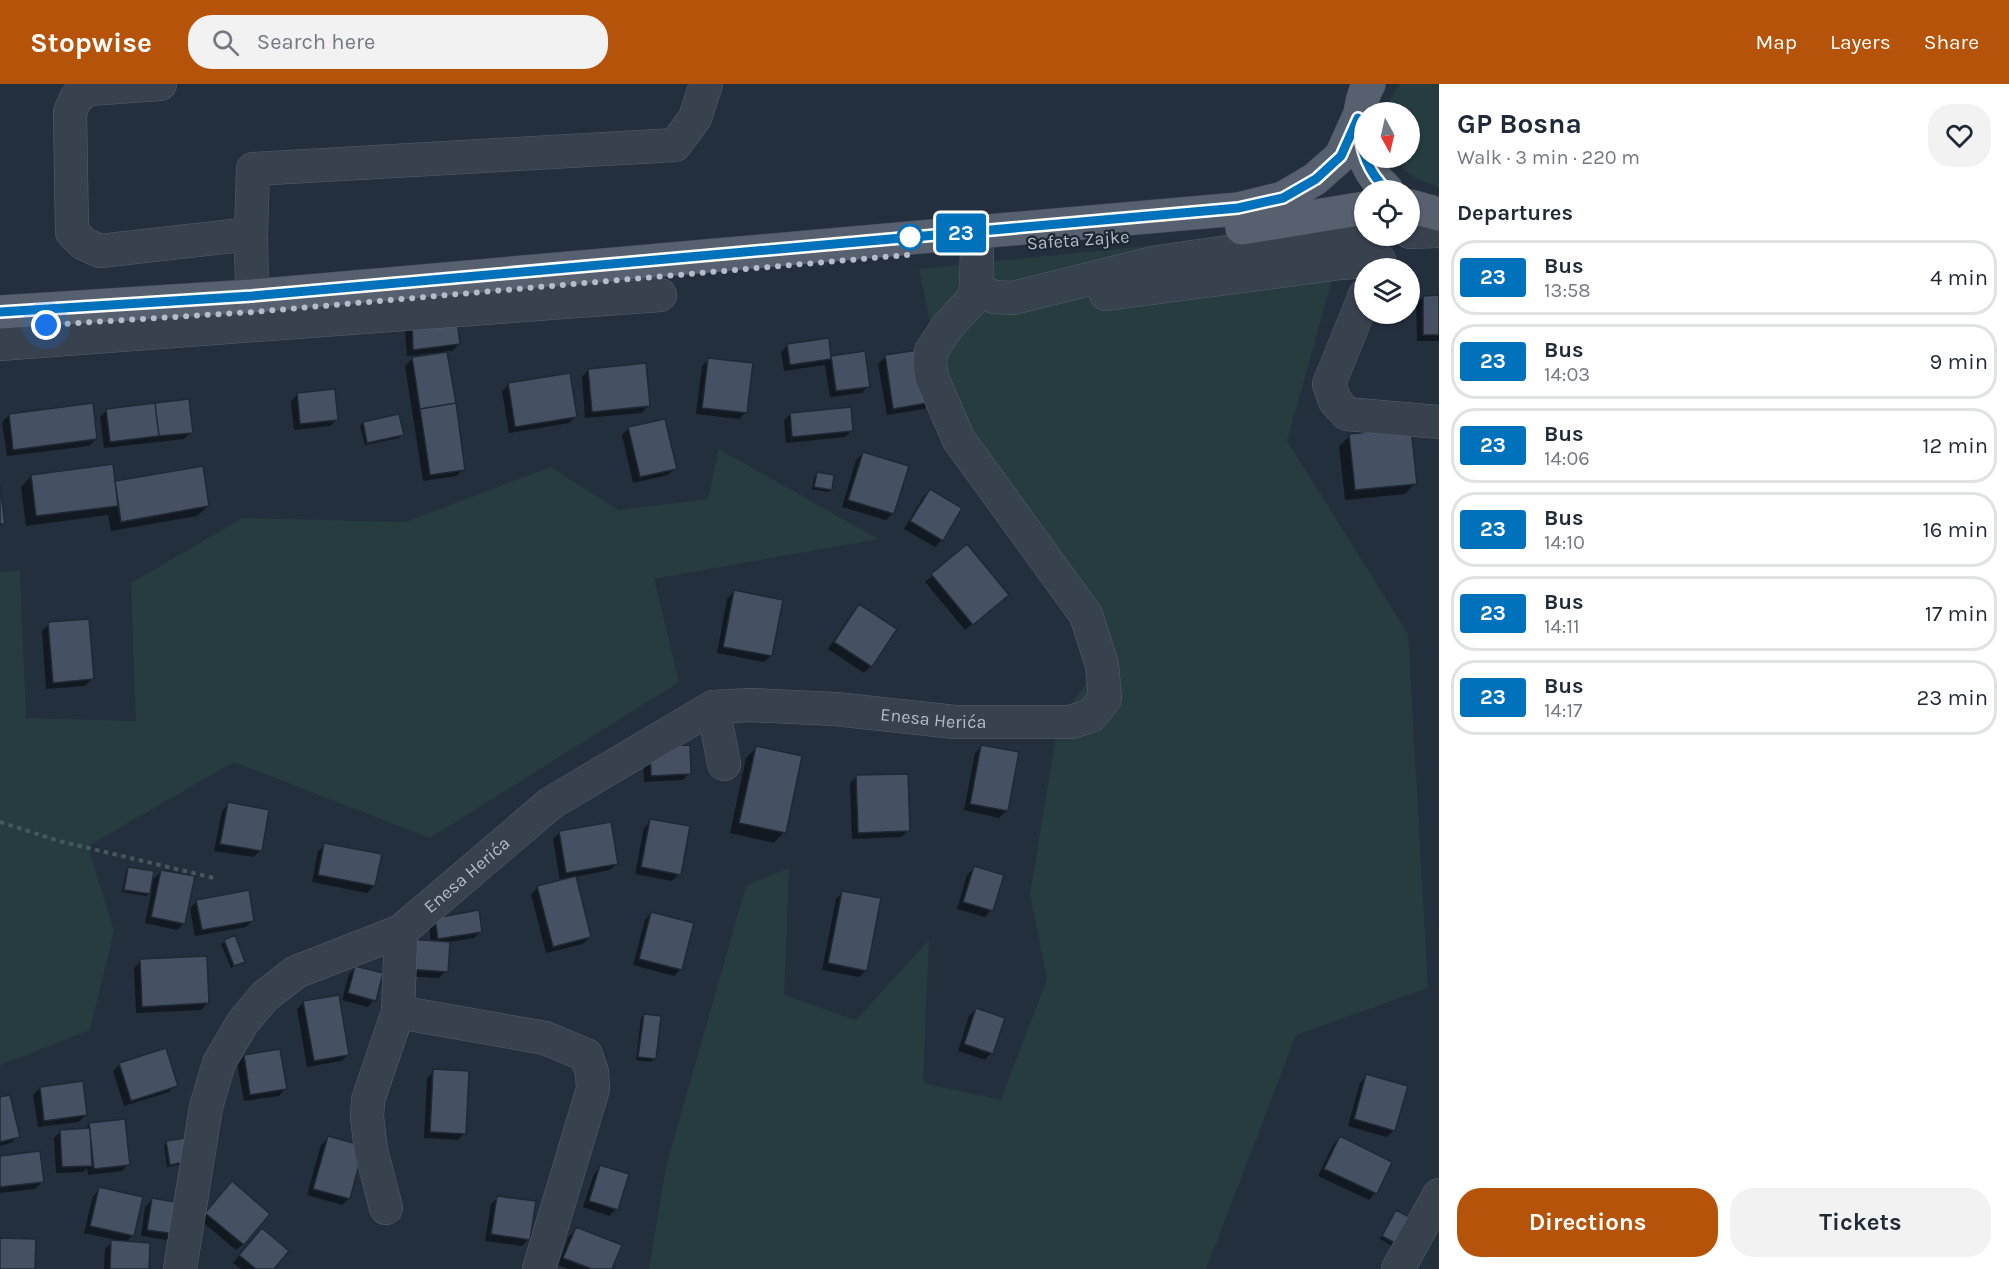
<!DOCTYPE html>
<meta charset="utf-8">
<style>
:root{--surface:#fff;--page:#f2f2f3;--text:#1f2937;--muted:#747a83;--line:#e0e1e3;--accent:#b45309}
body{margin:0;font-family:Karla,sans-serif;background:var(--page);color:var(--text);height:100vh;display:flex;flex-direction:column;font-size:22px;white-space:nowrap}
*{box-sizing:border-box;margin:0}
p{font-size:20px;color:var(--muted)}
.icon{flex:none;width:33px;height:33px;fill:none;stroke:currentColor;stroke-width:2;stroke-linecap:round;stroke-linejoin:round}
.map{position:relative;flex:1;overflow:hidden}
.panel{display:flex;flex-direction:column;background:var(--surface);width:570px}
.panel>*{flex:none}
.badge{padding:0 12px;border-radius:4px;font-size:21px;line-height:39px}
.needle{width:39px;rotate:172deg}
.tools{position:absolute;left:1354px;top:18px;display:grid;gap:12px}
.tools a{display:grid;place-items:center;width:66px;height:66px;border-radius:50%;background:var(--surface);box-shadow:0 2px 4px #0004;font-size:30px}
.you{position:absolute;width:30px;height:30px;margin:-15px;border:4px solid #fff;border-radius:50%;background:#1a73e8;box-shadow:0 0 0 9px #1a73e833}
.map>.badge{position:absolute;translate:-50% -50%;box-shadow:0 0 0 3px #fff}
h2{padding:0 18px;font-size:22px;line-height:54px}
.round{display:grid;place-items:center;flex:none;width:63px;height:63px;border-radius:24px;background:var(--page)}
.headline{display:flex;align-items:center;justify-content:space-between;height:102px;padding:0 18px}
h1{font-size:28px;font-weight:700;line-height:45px}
.action{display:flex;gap:12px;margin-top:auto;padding:12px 18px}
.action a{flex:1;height:69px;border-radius:24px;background:var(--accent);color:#fff;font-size:24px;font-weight:700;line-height:69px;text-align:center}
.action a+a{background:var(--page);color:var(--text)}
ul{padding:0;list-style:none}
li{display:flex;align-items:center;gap:18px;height:75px;margin:0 12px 9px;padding:0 6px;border:3px solid var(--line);border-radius:24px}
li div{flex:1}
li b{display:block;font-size:22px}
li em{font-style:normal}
li .badge{min-width:66px;font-weight:700;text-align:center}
header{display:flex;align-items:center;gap:36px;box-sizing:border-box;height:84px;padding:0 30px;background:var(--accent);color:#fff}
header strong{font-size:28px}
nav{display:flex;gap:33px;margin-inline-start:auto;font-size:21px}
.search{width:420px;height:54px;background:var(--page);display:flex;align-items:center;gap:15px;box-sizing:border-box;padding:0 21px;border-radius:24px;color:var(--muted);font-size:22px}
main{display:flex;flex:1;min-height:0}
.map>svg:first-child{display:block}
.green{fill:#263c3f}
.shadow{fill:#0007}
.building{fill:#455162;stroke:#1f2835;stroke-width:1.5}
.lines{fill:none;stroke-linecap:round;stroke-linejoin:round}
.minor-casing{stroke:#565f6c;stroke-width:34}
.major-casing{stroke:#414a57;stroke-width:34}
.path{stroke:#44595c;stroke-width:4;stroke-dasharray:4.5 4.5;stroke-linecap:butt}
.minor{stroke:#38414e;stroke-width:33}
.major{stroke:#56606e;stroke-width:33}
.line-casing{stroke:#fff;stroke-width:14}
.line{stroke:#0072bc;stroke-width:9}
.walk{stroke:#b4bcc9;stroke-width:6;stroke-dasharray:0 10.8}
.stop-dot{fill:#fff;stroke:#0072bc;stroke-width:3}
.labels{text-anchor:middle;stroke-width:4.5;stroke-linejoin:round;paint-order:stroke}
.street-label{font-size:18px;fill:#b4bcc9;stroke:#1d2633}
</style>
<header>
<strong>Stopwise</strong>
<div class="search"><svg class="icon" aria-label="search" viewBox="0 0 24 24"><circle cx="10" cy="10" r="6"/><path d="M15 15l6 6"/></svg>Search here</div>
<nav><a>Map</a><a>Layers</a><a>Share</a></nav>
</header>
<main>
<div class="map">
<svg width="1439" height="1185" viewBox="0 0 1439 1185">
<rect width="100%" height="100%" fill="#242f3e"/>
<path class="green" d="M1400,0H1439V103C1421,98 1404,90 1395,74H1410V28H1386L1390,15Z
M1349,136L1287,357L1408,550L1428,904L1296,951L1206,1185H649L666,1083L746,802L789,784L784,911L856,936L929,856L923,999L1001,1016L1047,895L1030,810L1058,640L1089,595L1082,524L954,355L919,185L1165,160Z
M719,365L878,455L654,495L679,598L430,754L234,678L88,762L114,847L90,946L0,981V489L20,486L26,634L136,637L131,499L243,434L405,438L551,383L618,426L708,415Z"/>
<path class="shadow" d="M1423,213H1439V257H1417L1416,220Z
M412,241L459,260L452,267H445L463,385L457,392L423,397L405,282L412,275L434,271L433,269L407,272L405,248Z
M788,261L830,274L864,269L868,302L862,309L830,313L825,281L784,287L781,268Z
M923,267L931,318L924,325L887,331L878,280L885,273Z
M709,275L746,328L739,335L696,330L702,282Z
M588,286L648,322L642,329L585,334L582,293Z
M509,300L576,332L569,339L509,349L502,307Z
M298,310L337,335L330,342L294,346L291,317Z
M107,326L191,348L184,355L104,364L100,333Z
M790,330L852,346L845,353L786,359L784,337Z
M9,331L96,355L89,362L7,372L2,338Z
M363,339L402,351L399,354L365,361L360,342Z
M629,344L675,384L668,391L633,399L622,351Z
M1350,352L1415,399L1405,410L1345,416L1339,362Z
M863,369L893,429L886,436L842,423L856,376Z
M201,384L208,422L197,432L111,447L108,431L26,442L21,403L31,392L114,398Z
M817,390L831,405L828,408L812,405L814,393Z
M930,406L960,425L942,456L935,463L904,445L923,413Z
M967,462L1000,517L965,546L925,498Z
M734,508L771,572L764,578L717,569L727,515Z
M859,522L871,582L864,589L828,565L852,529Z
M49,540L92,595L85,602L46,605L42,547Z
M982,662L1018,670L1006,727L999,734L964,726L975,669Z
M756,664L784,748L774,759L730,749L746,674Z
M643,671L689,689L683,696L644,698Z
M857,692L908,747L901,753L852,755L850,699Z
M228,720L260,767L253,773L214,767L222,727Z
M651,737L679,790L672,797L635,790L644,744Z
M560,748L617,779L610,786L574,793L590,853L583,860L546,869L531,810L538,803L560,798L553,755Z
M325,761L374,802L367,809L312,798L318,767Z
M129,784L151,798L161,787L184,839L177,846L145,839L152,806L146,812L122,808L126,787Z
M974,784L991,826L985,833L957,825L967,791Z
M843,808L866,886L859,893L822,886L836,815Z
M197,817L253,836L246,843L195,852L190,824Z
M651,829L681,885L674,892L633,881L645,836Z
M436,835L481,847L474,854L448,858L446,887L439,894L401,892L431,858L429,842Z
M234,853L244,878L231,884L221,860Z
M141,877L208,919L201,926L136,929L134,884Z
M355,884L374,916L368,923L342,916L349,890Z
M304,918L348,971L341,977L307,983L297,925Z
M976,926L991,969L985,976L958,967L969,932Z
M644,931L654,975L651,978L636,976L641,934Z
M244,972L285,1005L279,1012L244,1017L237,979Z
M120,980L176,1001L169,1008L124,1022L113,987Z
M434,987L464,1049L458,1056L424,1054L427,994Z
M1367,992L1394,1046L1387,1053L1348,1042L1360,999Z
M40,1004L86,1031L79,1038L38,1043L33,1011Z
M0,1015L18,1052L11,1059L0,1062Z
M89,1040L128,1080L122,1087L88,1091L87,1084L83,1088L56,1089L54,1054L61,1047L84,1046Z
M328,1054L349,1114L342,1121L307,1111L321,1061Z
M1340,1054L1390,1078L1375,1109L1369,1116L1318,1092L1333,1061Z
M167,1058L185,1080L167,1083L164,1061Z
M0,1073L42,1098L35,1105L0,1109Z
M600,1083L616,1125L609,1132L583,1123L594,1090Z
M100,1105L133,1151L125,1159L147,1185H104L105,1165L112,1158L121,1157L84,1149L93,1112Z
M225,1106L243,1160L236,1166L200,1136Z
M498,1113L529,1155L522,1162L485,1157L491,1120Z
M152,1116L174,1149L167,1156L141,1152L145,1123Z
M1394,1130L1409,1134L1392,1162L1380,1155Z
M576,1145L611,1185H568L558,1181L569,1152Z
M256,1152L272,1185H241L233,1179Z"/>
<path class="building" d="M1439,211V251H1423V212Z
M457,236L460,260L413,266L412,239Z
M829,254L831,275L790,281L787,260Z
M924,265L933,318L893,325L885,271Z
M865,267L870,303L836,307L831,272Z
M447,268L456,319L420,325L412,273Z
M708,274L753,279L747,329L702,324Z
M646,279L650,322L592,328L588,285Z
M570,289L577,333L515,343L508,299Z
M335,305L338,336L300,340L297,309Z
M189,315L193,349L159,352L155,319Z
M93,319L97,355L13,366L9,330Z
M155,319L159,352L110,358L106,325Z
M456,319L465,386L430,391L420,325Z
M851,323L853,347L792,353L790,329Z
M399,330L404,351L367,359L363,338Z
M665,335L677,385L640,393L628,343Z
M1411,344L1417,400L1355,406L1349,350Z
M863,368L909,382L894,430L848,416Z
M113,380L118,422L36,432L31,391Z
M203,382L209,422L121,438L115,397Z
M817,388L834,391L832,406L814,403Z
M0,400L5,440H0Z
M930,405L962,424L943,457L910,437Z
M967,460L1009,511L973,541L931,490Z
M734,506L783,516L772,572L723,563Z
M859,520L897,545L872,583L834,558Z
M89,535L94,595L53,599L48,538Z
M690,661L691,690L651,692L650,663Z
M981,661L1019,668L1008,727L970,720Z
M756,662L802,672L786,749L739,739Z
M908,690L910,747L858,749L856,691Z
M228,718L269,726L262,767L220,760Z
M650,735L690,742L681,791L641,783Z
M611,738L618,780L566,789L559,747Z
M324,759L382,770L375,802L318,791Z
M974,782L1004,791L993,827L963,818Z
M128,783L154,787L150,810L124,806Z
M161,786L195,792L185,840L151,833Z
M576,792L591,853L553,863L537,802Z
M249,806L254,837L202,846L196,816Z
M842,807L881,814L867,887L828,879Z
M479,826L482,848L438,855L435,834Z
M651,828L694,839L682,886L639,875Z
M235,851L245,878L234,882L224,856Z
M409,855L450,858L448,888L407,885Z
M207,872L209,919L142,923L140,875Z
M355,882L383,889L376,917L348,909Z
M339,911L349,971L314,977L303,917Z
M976,924L1005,934L993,970L964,960Z
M644,930L661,932L656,975L638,973Z
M166,964L178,1002L131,1017L119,979Z
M280,965L287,1005L250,1011L244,971Z
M433,985L469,987L466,1050L430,1048Z
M1366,990L1408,1002L1395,1047L1354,1035Z
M83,997L87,1031L44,1037L40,1003Z
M10,1011L20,1053L0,1058V1013Z
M125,1035L130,1081L94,1085L89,1039Z
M90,1044L92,1082L62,1083L60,1046Z
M328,1052L364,1062L350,1115L313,1105Z
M1340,1052L1392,1078L1377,1110L1324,1085Z
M186,1054L190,1077L170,1081L166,1057Z
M40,1067L44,1098L0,1103V1072Z
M600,1081L629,1090L618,1126L589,1117Z
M232,1097L270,1130L244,1161L205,1129Z
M99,1103L143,1113L134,1152L90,1142Z
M497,1112L536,1117L530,1156L491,1150Z
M152,1114L180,1119L175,1150L147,1146Z
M1396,1126L1411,1134L1397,1160L1382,1152Z
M576,1143L622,1161L612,1185H592L563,1174Z
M262,1144L289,1167L274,1185H256L239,1171Z
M0,1154L36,1155L35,1185H0Z
M111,1156L150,1159L149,1185H110Z"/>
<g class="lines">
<g class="minor-casing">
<g id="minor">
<path d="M160,0L89,5L76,14L70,28L72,148L84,160L100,167L251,150"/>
<path d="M1410,148L1437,147L1439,144"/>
<path d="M976,205L977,164"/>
<path d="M1106,210L1341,179L1379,176"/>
<path d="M1365,211L1329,300L1335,317L1347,330L1439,338"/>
<path d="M252,212L251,150L253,85L675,61L695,34L706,0"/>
<path d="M0,260L660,211"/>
<path d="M713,623L724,680"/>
<path d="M401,847L398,928L545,954L586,971L592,988L593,1005L539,1185"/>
<path d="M386,1124L371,1066L367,1033L368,1016L398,928"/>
<path id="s1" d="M180,1185L206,1023L219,979L243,938L265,912L296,888L401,847L551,719L713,623L751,621L835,625L955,638H1071L1092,631L1105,614L1102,581L1086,531L959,356L932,294L930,280L931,267L948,242L972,216L976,205L994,213L1013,214L1158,178L1319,155L1365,151"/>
<path d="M1398,1185L1439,1111"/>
</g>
</g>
<g class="major-casing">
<path id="major" d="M1369,0C1365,6 1364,11 1362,18C1354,50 1362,84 1387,106
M1410,122L1439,130
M1242,144L1365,124
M0,228L252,212L1238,125L1283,114L1315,95L1341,72L1358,34"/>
</g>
<path class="path" d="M0,738L59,757L214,794"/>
<use href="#minor" class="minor"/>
<use href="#major" class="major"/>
</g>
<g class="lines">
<g class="line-casing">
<path id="line" d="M0,228L252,212L1238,124L1283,114L1316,95L1341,72L1358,34C1359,62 1366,87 1387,106"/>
</g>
<use href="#line" class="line"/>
<path class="walk" d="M46,241L253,228L907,171L910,153"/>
</g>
<circle class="stop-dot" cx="910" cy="153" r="12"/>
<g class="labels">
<g class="street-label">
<text transform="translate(1078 156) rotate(-4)" y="6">Safeta Zajke</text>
<text dy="6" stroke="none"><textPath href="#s1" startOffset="1050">Enesa Herića</textPath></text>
<text dy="6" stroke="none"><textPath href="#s1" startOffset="530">Enesa Herića</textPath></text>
</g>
</g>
</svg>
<div class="tools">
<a><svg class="needle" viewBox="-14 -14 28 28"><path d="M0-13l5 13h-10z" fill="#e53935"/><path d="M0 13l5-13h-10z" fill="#747a83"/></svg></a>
<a><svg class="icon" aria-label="locate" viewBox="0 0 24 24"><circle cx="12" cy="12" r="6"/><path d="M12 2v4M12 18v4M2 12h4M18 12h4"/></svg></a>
<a><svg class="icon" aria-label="layers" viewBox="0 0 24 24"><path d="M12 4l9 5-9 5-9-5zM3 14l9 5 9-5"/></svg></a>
</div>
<div class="you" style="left:46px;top:241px"></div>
<b class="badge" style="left:961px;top:149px;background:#0072bc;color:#fff">23</b>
</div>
<section class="panel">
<div class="headline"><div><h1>GP Bosna</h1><p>Walk · 3 min · 220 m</p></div><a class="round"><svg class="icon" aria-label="heart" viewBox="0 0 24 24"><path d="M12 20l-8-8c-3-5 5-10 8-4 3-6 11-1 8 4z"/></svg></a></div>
<h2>Departures</h2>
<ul>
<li><span class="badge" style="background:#0072bc;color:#fff">23</span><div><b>Bus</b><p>13:58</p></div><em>4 min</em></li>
<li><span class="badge" style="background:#0072bc;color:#fff">23</span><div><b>Bus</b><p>14:03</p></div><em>9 min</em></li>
<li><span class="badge" style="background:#0072bc;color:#fff">23</span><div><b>Bus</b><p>14:06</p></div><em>12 min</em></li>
<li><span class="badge" style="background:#0072bc;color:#fff">23</span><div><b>Bus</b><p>14:10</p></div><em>16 min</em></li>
<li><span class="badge" style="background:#0072bc;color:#fff">23</span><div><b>Bus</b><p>14:11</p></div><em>17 min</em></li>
<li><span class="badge" style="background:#0072bc;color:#fff">23</span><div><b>Bus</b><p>14:17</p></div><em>23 min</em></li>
</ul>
<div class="action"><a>Directions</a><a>Tickets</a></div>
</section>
</main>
